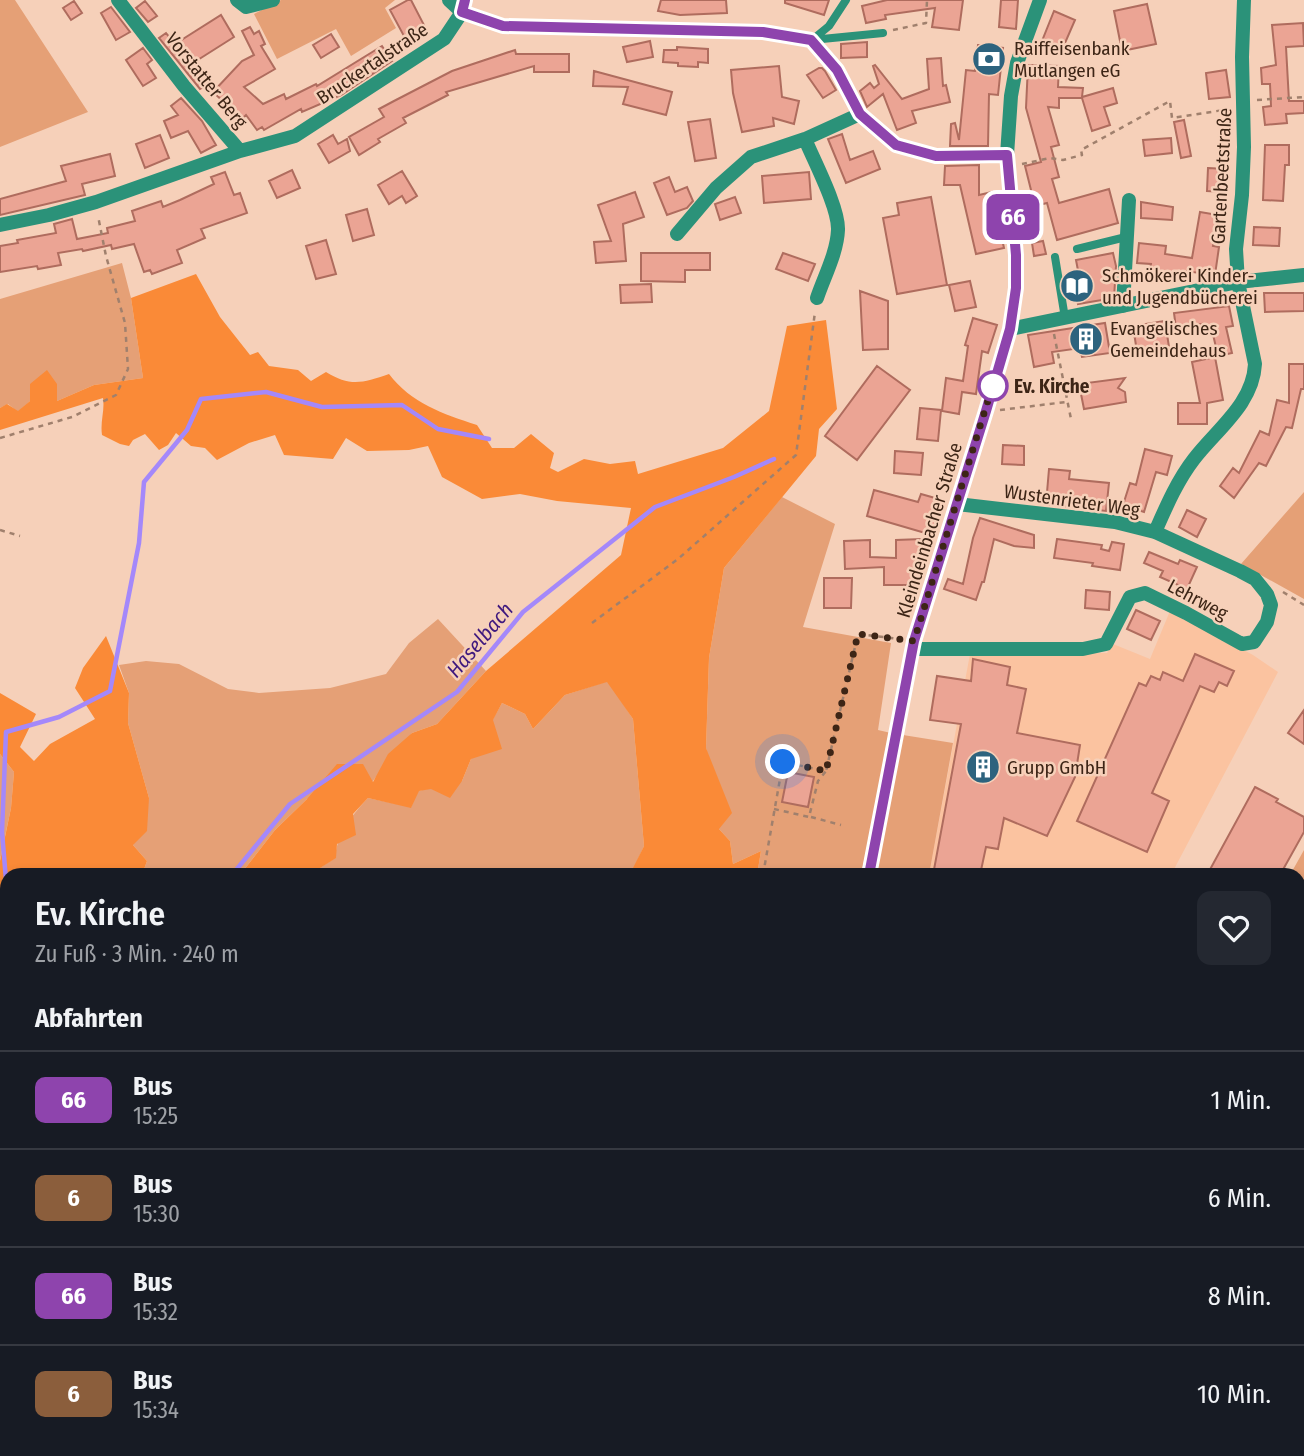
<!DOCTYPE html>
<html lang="de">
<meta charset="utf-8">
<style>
:root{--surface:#171b24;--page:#242831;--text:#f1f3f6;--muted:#9ea1a6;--line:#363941}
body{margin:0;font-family:"Fira Sans Condensed",sans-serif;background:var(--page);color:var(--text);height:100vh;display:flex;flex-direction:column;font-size:26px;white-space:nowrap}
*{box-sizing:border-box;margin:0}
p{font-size:23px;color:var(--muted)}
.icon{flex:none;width:38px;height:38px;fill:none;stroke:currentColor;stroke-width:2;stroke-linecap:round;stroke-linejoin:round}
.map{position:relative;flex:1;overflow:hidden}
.drawer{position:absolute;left:0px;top:868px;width:1306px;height:588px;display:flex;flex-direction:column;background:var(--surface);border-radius:21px 21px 0 0;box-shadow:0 4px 10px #0003}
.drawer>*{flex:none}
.badge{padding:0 14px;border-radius:10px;font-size:24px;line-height:46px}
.you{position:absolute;width:35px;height:35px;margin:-18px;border:5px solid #fff;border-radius:50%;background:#1a73e8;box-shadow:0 0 0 10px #1a73e833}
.map>.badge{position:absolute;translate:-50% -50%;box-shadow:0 0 0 4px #fff}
h2{padding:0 35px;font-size:26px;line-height:63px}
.round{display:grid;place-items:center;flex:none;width:74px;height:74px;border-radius:14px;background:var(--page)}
.headline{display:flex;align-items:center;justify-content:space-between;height:119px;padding:0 35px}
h1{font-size:33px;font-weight:600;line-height:52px}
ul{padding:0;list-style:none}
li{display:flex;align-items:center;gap:21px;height:98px;padding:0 35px;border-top:2px solid var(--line)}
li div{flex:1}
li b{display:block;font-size:26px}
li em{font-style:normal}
li .badge{min-width:77px;font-weight:700;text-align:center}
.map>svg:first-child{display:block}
.built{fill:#fbc3a0}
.green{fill:#e5a076}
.forest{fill:#fa8a37}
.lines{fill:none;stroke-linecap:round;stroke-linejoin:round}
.stream{stroke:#a488fa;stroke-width:4.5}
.building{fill:#eba494;stroke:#af6c5e;stroke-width:2}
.path{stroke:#a0806d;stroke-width:2.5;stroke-dasharray:5 5;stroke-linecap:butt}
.service{stroke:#2b9279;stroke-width:8}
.minor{stroke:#2b9279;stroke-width:14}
.tertiary{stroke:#2b9279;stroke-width:14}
.line-casing{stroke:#fff;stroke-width:16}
.line{stroke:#8e44ad;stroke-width:10}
.walk{stroke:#3d2516;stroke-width:7;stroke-dasharray:0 12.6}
.stop-dot{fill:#fff;stroke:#8e44ad;stroke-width:3.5}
.labels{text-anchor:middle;stroke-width:5;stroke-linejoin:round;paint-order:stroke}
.poi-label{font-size:19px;fill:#3d2516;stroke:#f6d0b9;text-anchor:start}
.street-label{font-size:19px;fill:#3d2516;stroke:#f6d0b9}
.stop-label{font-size:19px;font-weight:bold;fill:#3d2516;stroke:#f6d0b9;text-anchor:start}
.water-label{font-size:21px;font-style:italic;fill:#3f197e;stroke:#f6d0b9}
</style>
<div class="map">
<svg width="1304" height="1456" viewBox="0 0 1304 1456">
<rect width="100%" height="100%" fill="#f6d0b9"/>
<path class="built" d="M1170,611L1253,655L1278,672L1171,875H929L970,654L1107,653L1113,644L1150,659Z"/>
<path class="green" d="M0,0H15L88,112L0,147Z
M281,0H395L385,8L396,28L351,56L336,29L277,59L254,14Z
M122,263L131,298L143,378L94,385L57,401H30L18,412L8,404L0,408V299Z
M1304,492V599L1241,564Z
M782,497L835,524L803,627L891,643L878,730L891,733L861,875H757L761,851L733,864L730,841L719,829L706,748L709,658L724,568Z
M438,619L486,671L437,724L412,733L372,782L307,799L275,830L240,875H142L147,861L133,845L149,798L128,723L129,693L119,665L146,661L179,664L228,689L259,693L330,688L386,674L409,643Z
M608,681L633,719L644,846L634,868L653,875H309L335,858C337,834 352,815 368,798L411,807L418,791L462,781L471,759L502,703L525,714L533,729L565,695Z
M903,735L953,743L929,875H874Z
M0,754L14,772L11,808L0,860Z
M1304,850V1456H1129L1130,1449H1298V875H1290Z
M0,975L7,1016V1119L0,1122Z
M0,1429L7,1432V1449H160L171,1456H0Z
M266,1449H337L340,1456H260Z
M517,1449H562L560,1456H515Z
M1011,1449H1090V1456H1011Z"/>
<path class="forest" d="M196,274L220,317L250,355L258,352L269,366L298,370L311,381L326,372C350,387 363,383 389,374C411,403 443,414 477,425L492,448H514L531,434L554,453L550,468L558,472L584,459L610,464L635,461L638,474L723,448L769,411L787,326L826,320L837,409L819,429L816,456L724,568L709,658L706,748L732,813L719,829L730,841L733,864L761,851L757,875H653L633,868L644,846L633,719L607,682L565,695L533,729L525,714L502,703L493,720L502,749L471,759L462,781L450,798L431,789L419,791L411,808L368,798L353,814L356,835L337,844L336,858L309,875H240L275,830L307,799L337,764H363L373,782L388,754L412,733L437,724L486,671L621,555L631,508L557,501L520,494L482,499L442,477L428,446L409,450L367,451L346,438L333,459L284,455L275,435L249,443L217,460L205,448L191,446L176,433L168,445L159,450L145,434L133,440L129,446L120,444L102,435C100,421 105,411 103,398L0,430V408L7,404L18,411L30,401V384L47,370L57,384V401L94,385L143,378L131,298Z
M106,636L129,693L128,723L149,798L147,831L133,845L147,861L142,875H7V1016L0,975V861L11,808L14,772L0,754V693L36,714L20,747L34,761L50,744L95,719L75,688L83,668Z
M7,1119V1432L0,1429V1122Z
M161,1449H266L260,1456H171Z
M337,1449H517L518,1450L515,1456H340Z
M562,1449H591L590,1456H560Z"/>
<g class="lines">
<path class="stream" d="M232,875L290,804L457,692L523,612L655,507L734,477L774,459
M7,892L2,832L6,732L59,717L110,691L139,543L144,482L187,430L201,399L266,392L322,407L402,405L438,429L489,439
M0,1089L7,1049
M0,1098H7"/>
</g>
<path class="building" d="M408,0H411L425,27L405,38L390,10Z
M661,0H726L727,13L680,15L658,11Z
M785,0H829L824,15L785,3Z
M887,0H963L959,30L932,27L935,8L885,15L886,19L866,23L862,6Z
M1001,0H1018L1016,29L999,27Z
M74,1L82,13L71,20L63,8Z
M145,1L157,16L148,22L136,8Z
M1147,4L1156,44L1122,51L1114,11Z
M111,7L130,32L116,40L101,13Z
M1054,11L1075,20L1062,50L1042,41Z
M221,15L234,37L193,63L207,85L200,89L159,38L166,33L175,44Z
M1303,23L1304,46L1286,47L1289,101H1304V113L1286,114L1287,123L1265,125L1263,107L1271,106L1270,84H1262L1261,68L1276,65L1272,25Z
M250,27L254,34L259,31L265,44L261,46L275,69L244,87L263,104L284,94L286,99L316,84L317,86L382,46L392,61L341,95L302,112L301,109L264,130L262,127L257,130L246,115L242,119L213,92L242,61L254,55L242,31Z
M331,34L339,47L321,58L313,45Z
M650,41L653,57L627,62L623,47Z
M867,42V57L841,58V44Z
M978,45L1003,48L998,95L989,94L988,146H950L951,124L955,123L959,140L966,70L975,71Z
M677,47L708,49V63L698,62V67L678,66V63L663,62L664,50H677Z
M143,48L152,60L147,64L156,78L143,86L126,60Z
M515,50L516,54H569V72H534V66L446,92L448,95L403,118L406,123L378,139L380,142L359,155L349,137L384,117L379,109L394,101L452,71Z
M941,58L943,86L946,85L950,102L912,111L916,123L897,130L883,94L867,107L860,91L870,83L874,88L879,84L873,66L875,65L902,99L929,89L927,59Z
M1028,65L1059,66L1058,87L1083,88L1082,97L1113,88L1117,103L1104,107L1110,125L1092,131L1082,98H1059V108L1048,107L1059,145L1051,147L1059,177L1052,179L1059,203L1109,189L1118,223L1057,240L1047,203L1035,206L1025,166L1041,162L1026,108Z
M779,66L782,97L799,101L794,124L773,118L774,126L742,132L733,93L731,70Z
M819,68H822L825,71L836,90L823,98L807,75Z
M1226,70L1230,97L1209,99L1206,73Z
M594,71L672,92L666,115L623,104L628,87L593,86Z
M181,98L202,121L216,145L201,153L188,131L171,138L164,121L178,115L171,106Z
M710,119L716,158L695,161L688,122Z
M1184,120L1191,156L1181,158L1174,122Z
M842,134L850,160L873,151L880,169L846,183L828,139Z
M160,135L169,158L145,168L136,144Z
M333,135L338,144L347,139L350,151L329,163L318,144Z
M1171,138L1172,153L1145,156L1143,140Z
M1265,145H1289V165H1285L1283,201L1263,200Z
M110,154L115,176L82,184L85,195L0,215V199L66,181L61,166Z
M979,165V195L992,192L1004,248L976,254L960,185H944L945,166Z
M1208,168L1226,169L1225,192L1207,191Z
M292,170L300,188L277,198L269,181Z
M402,171L417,196L406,203L402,196L389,204L378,185Z
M225,172L234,195L240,193L247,213L201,229L205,238L177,250L182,263L152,274L150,270L144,272L134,244L112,249L111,245L83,251L82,249L58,253L61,265L38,269L37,266L0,272V246L18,243L17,240L56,233L54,224L72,219L77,239L108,233L107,228L135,221L132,211L161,201L163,207L180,200L214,184L211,177Z
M809,172L811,199L764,203L762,176Z
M669,177L675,192L687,187L693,201L687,208L667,215L654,183Z
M635,192L644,217L623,224L626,261L596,263L594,242L611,241L598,205Z
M735,197L741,213L720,220L715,204Z
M931,197L947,285L897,294L883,218L899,215L897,203Z
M1141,202L1173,207L1172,220L1141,218Z
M367,209L374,235L353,241L346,215Z
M1200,212L1218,215L1213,246L1219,247L1215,275L1185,271L1184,278L1163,275V281L1149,280L1151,264L1137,263L1139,243L1166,246L1165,254L1192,258Z
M1254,227L1280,228L1279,246L1253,245Z
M326,240L336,274L316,279L306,246Z
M1043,241L1046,254L1034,256L1032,243Z
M641,253H710V270H685V282L641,281Z
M783,253L815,264L808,281L776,269Z
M1113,253L1116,266L1114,298L1078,304L1074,282L1080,281L1076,260Z
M970,281L976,307L955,311L949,285Z
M651,284L652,302L621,303L620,285Z
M860,291L888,301V349L863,350Z
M1264,293H1304V311L1265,312Z
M1229,306L1233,326L1226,327L1232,353L1218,356L1212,330L1203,331L1202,324L1176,328L1174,313Z
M973,318L997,325L988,353L982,351L976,394L962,392L959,414L942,411L946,378L963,381L968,346L965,345Z
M1165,321L1169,347L1137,352L1133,326Z
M1105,323L1110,353L1082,357L1080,348L1052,352L1054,363L1034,367L1028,335Z
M1215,357L1223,400L1207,403V424H1178V403H1200L1192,362Z
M1289,364H1304V389H1301L1292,428L1286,427L1266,466L1259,463L1234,498L1220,486L1233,468L1239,473L1260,431L1269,435L1277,400L1289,403Z
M877,366L910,390L857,460L825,436Z
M1125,378L1118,388L1125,392L1126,402L1084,409L1079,384Z
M920,408L941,410L938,441L917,439Z
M1003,445L1024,446V465L1002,464Z
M1145,449L1172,456L1167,475L1156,472L1144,512L1123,505L1130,483L1136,485Z
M895,451L923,453L921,475L894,473Z
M1049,469L1070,471L1069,479L1109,483L1106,511L1046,504Z
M874,490L918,502L921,494L942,500L932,535L867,516Z
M1187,510L1206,519L1197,537L1179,527Z
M980,518L1034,535V548L1014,546L994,539L984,582H982L976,600L944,589L948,579L963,584L973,538Z
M922,539L921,559H917V572H913V585H884V567L845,569L844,541L870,540V557L896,558V540Z
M1057,539L1102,545L1101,549L1109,551L1112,542L1124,544L1120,570L1092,566L1093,563L1054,558Z
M1149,552L1178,564L1180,560L1197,567L1187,589L1160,577L1163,571L1144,563Z
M824,578H852L851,608H824Z
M1086,590L1110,592L1109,610L1085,608Z
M1136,610L1160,621L1151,640L1127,629Z
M1195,654L1234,671L1227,686L1219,682L1214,692L1200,686L1152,793L1169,801L1147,852L1077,821L1139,683L1146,686L1151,676L1160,680L1163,672L1183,681Z
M973,659L1010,667L1007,685L1026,689L1017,733L1080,745L1075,777L1047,836L1004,818L998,849L986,847L980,875H933L961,724L930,720L937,676L971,681Z
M1304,710V744L1288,733Z
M788,772L814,777L808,807L782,802Z
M1255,787L1278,799L1276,802L1304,817V832L1280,875H1207Z"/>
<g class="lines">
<path class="path" d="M893,30L926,23L927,0
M1257,100L1304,97
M1022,164L1050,158L1063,160L1082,155L1081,150L1170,101L1172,118L1230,109
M1054,334L1071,419
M1000,410L1066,402
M0,438L72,417L116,395L128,369L125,323L106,256L98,216
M0,530L20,536
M1283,592L1304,605
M592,623L678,559L796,455L815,312
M774,809L809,817L818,781L826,771
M811,817L841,825
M763,875L783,762L826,771L858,634L899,639
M1298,1051L1304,1061
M1298,1139L1304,1125
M1011,1449V1456
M1154,1449L1159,1456"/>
<path class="service" d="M812,40L883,33
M812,40L829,26L846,0
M1077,249L1126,237
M1055,257L1065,318
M486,1456L490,1449"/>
<path class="minor" d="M118,0L184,86L240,151
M237,0L246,7L273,0
M449,0L462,12L503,26L763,32L812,40L837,70L860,114L896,145L936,156L1007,155
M805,139C814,161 839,208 838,230C837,253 824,277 817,298
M0,225L49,215L96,202L240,151L295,136L444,39L462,12L465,0
M677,234L716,188L751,157L805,139L860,114
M1123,306L1129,200
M1010,329L1238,282L1304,275
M1155,532C1166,507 1177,481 1194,459C1217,429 1253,404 1255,364L1238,282L1236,249L1242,195L1244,147L1242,57L1244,0
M912,649H1083L1106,644L1130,597L1145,593L1186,613L1242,644L1254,642L1267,622L1271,605L1267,594L1255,579L1240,571L1155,532L1115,522L957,504"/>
<path class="tertiary" d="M869,875L914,641L986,411L1010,329L1016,288V255L1007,155L1011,96L1017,63L1040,0
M613,1456L616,1449"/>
</g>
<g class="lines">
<g class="line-casing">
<path id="line" d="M465,0L462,12L503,26L763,32L811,40L837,70L860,114L896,145L936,156L1007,155L1016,255V288L1010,329L986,411L914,641L869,875"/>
</g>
<use href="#line" class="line"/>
<path class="walk" d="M783,762L826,771L858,634L914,641L993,384V386"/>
</g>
<defs>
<g id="bank-disc" transform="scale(1.75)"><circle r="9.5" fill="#2d637e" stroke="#f6d0b9"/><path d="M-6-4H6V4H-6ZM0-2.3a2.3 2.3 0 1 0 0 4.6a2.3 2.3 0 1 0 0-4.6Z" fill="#fff"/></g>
<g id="library-disc" transform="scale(1.75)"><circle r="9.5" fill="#2d637e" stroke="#f6d0b9"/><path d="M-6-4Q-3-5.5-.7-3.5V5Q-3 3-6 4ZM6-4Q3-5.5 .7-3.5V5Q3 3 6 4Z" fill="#fff"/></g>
<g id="building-disc" transform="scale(1.75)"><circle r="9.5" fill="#2d637e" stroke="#f6d0b9"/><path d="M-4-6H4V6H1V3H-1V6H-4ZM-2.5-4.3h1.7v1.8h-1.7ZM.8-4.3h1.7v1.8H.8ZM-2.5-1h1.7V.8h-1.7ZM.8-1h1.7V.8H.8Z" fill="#fff"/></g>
</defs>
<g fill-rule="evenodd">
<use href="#bank-disc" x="989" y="59"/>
<use href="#library-disc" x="1077" y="286"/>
<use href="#building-disc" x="1086" y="339"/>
<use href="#building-disc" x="983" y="767"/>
</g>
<circle class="stop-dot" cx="993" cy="386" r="14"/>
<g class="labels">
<g class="poi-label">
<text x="1014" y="55">Raiffeisenbank<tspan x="1014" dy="22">Mutlangen eG</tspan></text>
<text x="1102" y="282">Schmökerei Kinder-<tspan x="1102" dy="22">und Jugendbücherei</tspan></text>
<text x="1110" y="335">Evangelisches<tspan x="1110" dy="22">Gemeindehaus</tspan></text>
<text x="1007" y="774">Grupp GmbH</text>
</g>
<g class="street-label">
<text transform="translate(372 63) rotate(-34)" y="7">Bruckertalstraße</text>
<text transform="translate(207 80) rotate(51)" y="7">Vorstatter Berg</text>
<text transform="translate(1221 176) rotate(-87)" y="7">Gartenbeetstraße</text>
<text transform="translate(1072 500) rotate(8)" y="7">Wustenrieter Weg</text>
<text transform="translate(929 530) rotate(-73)" y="7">Kleindeinbacher Straße</text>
<text transform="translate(1198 599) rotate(28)" y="7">Lehrweg</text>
</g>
<g class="stop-label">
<text x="1014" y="393">Ev. Kirche</text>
</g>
<g class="water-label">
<text transform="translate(480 640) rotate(-50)" y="7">Haselbach</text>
</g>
</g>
</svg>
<div class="you" style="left:783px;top:762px"></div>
<b class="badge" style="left:1013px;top:217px;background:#8e44ad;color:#fff">66</b>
<section class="drawer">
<div class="headline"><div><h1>Ev. Kirche</h1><p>Zu Fuß · 3 Min. · 240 m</p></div><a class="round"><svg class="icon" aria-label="heart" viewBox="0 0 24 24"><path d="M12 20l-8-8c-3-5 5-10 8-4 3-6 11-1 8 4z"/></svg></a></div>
<h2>Abfahrten</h2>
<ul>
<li><span class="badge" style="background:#8e44ad;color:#fff">66</span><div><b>Bus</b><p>15:25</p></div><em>1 Min.</em></li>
<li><span class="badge" style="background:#8b5e3c;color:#fff">6</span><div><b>Bus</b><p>15:30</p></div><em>6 Min.</em></li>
<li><span class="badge" style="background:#8e44ad;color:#fff">66</span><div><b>Bus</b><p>15:32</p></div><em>8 Min.</em></li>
<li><span class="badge" style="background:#8b5e3c;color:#fff">6</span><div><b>Bus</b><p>15:34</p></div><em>10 Min.</em></li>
</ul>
</section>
</div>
